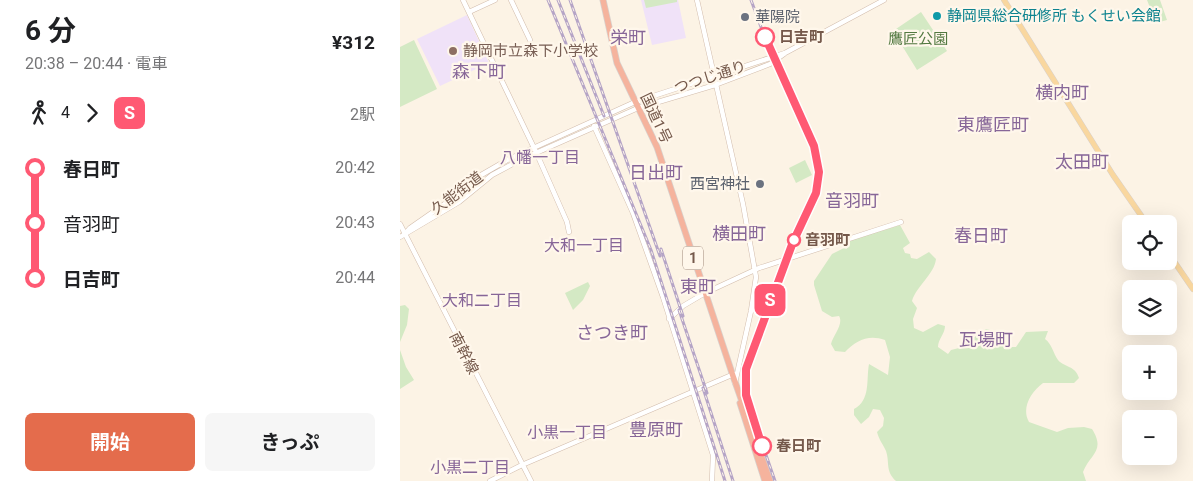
<!DOCTYPE html>
<html lang="ja">
<meta charset="utf-8">
<style>
:root{--surface:#fff;--page:#f6f6f6;--text:#202124;--muted:#757577;--accent:#e46c4c}
body{margin:0;font-family:Roboto,"Noto Sans JP",sans-serif;background:var(--page);color:var(--text);height:100vh;display:flex;flex-direction:column;font-size:19px;white-space:nowrap}
*{box-sizing:border-box;margin:0}
p{font-size:16px;color:var(--muted)}
.icon{flex:none;width:28px;height:28px;fill:none;stroke:currentColor;stroke-width:2;stroke-linecap:round;stroke-linejoin:round}
.map{position:relative;flex:1;overflow:hidden}
.details{display:flex;flex-direction:column;background:var(--surface);width:400px}
.details>*{flex:none}
.badge{padding:0 10px;border-radius:8px;font-size:18px;line-height:32px}
.tools{position:absolute;left:722px;top:215px;display:grid;gap:10px}
.tools a{display:grid;place-items:center;width:55px;height:55px;border-radius:8px;background:var(--surface);box-shadow:0 5px 20px #0002;font-size:25px}
.map>.badge{position:absolute;translate:-50% -50%;box-shadow:0 0 0 2px #fff}
.legs{display:flex;align-items:center;gap:8px;height:55px;padding:0 25px;font-size:16px}
.legs p{margin-inline-start:auto}
.headline{display:flex;align-items:center;justify-content:space-between;height:85px;padding:0 25px}
h1{font-size:28px;font-weight:700;line-height:38px}
.action{display:flex;gap:10px;margin-top:auto;padding:10px 25px}
.action a{flex:1;height:58px;border-radius:8px;background:var(--accent);color:#fff;font-size:20px;font-weight:700;line-height:58px;text-align:center}
.action a+a{background:var(--page);color:var(--text)}
ul{padding:0 25px;list-style:none}
li{display:flex;align-items:center;gap:18px;height:55px;font-size:19px}
li i{display:grid;place-items:center;width:8px;height:100%;margin:0 6px;background:currentColor}
li i::after{content:'';width:12px;height:12px;margin:-6px;border:4px solid;border-radius:50%;background:var(--surface)}
li p{margin-inline-start:auto}
li:first-child i{background:linear-gradient(#0000 50%,currentColor 0)}
li:last-child i{background:linear-gradient(currentColor 50%,#0000 0)}
main{display:flex;flex:1;min-height:0}
.map>svg:first-child{display:block}
.education{fill:#f0e2f8}
.green{fill:#d4e9c4}
.lines{fill:none;stroke-linecap:round;stroke-linejoin:round}
.secondary-casing{stroke:#d2bcac;stroke-width:5.5}
.primary-casing{stroke:#d8d1cd;stroke-width:6}
.highway-casing{stroke:#d8d1cd;stroke-width:7}
.secondary{stroke:#fff;stroke-width:4.5}
.primary{stroke:#f9d79f;stroke-width:5}
.highway{stroke:#f5b39d;stroke-width:5.5}
.rail-casing{stroke:#b5a4c6;stroke-width:3}
.rail{stroke:#fff7eb;stroke-width:1;stroke-dasharray:4;stroke-linecap:butt}
.line-1-casing{stroke:#fff;stroke-width:11}
.line-1{stroke:#ff5973;stroke-width:8}
.culture-dot{fill:#0f9aa8;stroke:#fff7eb;stroke-width:2}
.worship-dot{fill:#6b7280;stroke:#fff7eb;stroke-width:2}
.stop-1-dot{fill:#fff;stroke:#ff5973;stroke-width:2.5}
.education-dot{fill:#8d6e63;stroke:#fff7eb;stroke-width:2}
.labels{text-anchor:middle;stroke-width:4.5;stroke-linejoin:round;paint-order:stroke}
.shield{fill:#fff7eb;stroke:#9e887b;stroke-width:1}
.shield-label{font-size:14px;font-weight:bold;fill:#75594b}
.culture-label{font-size:15px;fill:#0d838f;stroke:#fff7eb;text-anchor:start}
.worship-label{font-size:15px;fill:#5b616d;stroke:#fff7eb;text-anchor:start}
.stop-label{font-size:15px;font-weight:bold;fill:#75594b;stroke:#fff7eb;text-anchor:start}
.park-label{font-size:15px;fill:#547a42;stroke:#fff7eb}
.education-label{font-size:15px;fill:#785e54;stroke:#fff7eb;text-anchor:start}
.street-label{font-size:15px;fill:#75594b;stroke:#fff7eb}
.neighbourhood-label{font-size:16px;fill:#876698;stroke:#fff7eb}
.quarter-label{font-size:18px;fill:#876698;stroke:#fff7eb}
</style>
<main>
<section class="details">
<div class="headline"><div><h1>6 分</h1><p>20:38 – 20:44 · 電車</p></div><b>¥312</b></div>
<div class="legs"><svg class="icon" aria-label="walk" viewBox="0 0 24 24"><circle cx="13" cy="4" r="2"/><path d="M13 8l-2 6 4 7M11 14l-3 7M7 12l3-4h3l4 4"/></svg>4<svg class="icon" aria-label="forward" viewBox="0 0 24 24"><path d="M9 5l7 7-7 7"/></svg><b class="badge" style="background:#ff5973;color:#fff">S</b><p>2駅</p></div>
<ul>
<li><i style="color:#ff5973"></i><b>春日町</b><p>20:42</p></li>
<li><i style="color:#ff5973"></i><span>音羽町</span><p>20:43</p></li>
<li><i style="color:#ff5973"></i><b>日吉町</b><p>20:44</p></li>
</ul>
<div class="action"><a>開始</a><a>きっぷ</a></div>
</section>
<div class="map">
<svg width="793" height="481" viewBox="0 0 793 481">
<rect width="100%" height="100%" fill="#fcf3e5"/>
<path class="education" d="M241,0H278L286,38L252,45Z
M67,15L89,63L40,86L17,39Z"/>
<path class="green" d="M244,0H277V2L246,8Z
M747,0H760L767,20L756,23Z
M521,12L547,51L517,70L493,31Z
M14,40L37,89L0,107V47Z
M405,160L412,175L396,183L389,168Z
M500,225L510,243L503,248L505,253L510,254L511,258L517,259L529,252L536,259C534,275 517,285 512,301L517,308L513,319L514,328L523,332L538,324L545,326C545,334 538,339 538,347L548,354L551,350L559,348L586,329L607,334L612,347H616L626,332L648,331L645,339C652,344 653,353 658,360C665,368 675,365 679,378L674,383H643C631,392 621,408 629,422L657,432L668,428L684,427L692,429C706,451 690,454 683,472L686,481H496C485,471 490,463 486,451C483,444 479,440 477,432L483,426L484,418L480,410L473,409L469,417L461,424L454,415V409C471,400 466,380 469,364L488,375L490,357L485,340C469,334 456,340 445,352L435,351L431,344C433,335 444,324 439,316L432,317L422,311L414,285V281L432,254L444,248L447,249L445,242Z
M188,282L190,286L183,300L173,310L165,293Z
M5,305L9,309L7,325L0,342V306Z
M0,350L6,367L14,380L0,389Z"/>
<g class="lines">
<g class="secondary-casing">
<path id="secondary" d="M63,0L136,152L167,222L169,232
M111,0L130,40
M297,0L343,204L356,277L351,311L335,383
M69,12L95,0
M194,126L233,213L263,297L313,455L312,481
M0,224L131,481
M5,234L10,228L56,196L76,178L109,159L235,102L385,53L484,0
M0,237L59,202L92,175L120,160L238,108L315,85L370,64L384,54
M269,319L283,306L305,293L359,268L501,222
M90,481L122,465L334,374"/>
</g>
<g class="primary-casing">
<path id="primary" d="M604,0L713,175L747,224
M769,254L793,289"/>
</g>
<g class="highway-casing">
<path id="highway" d="M203,0L217,63L257,147L333,376L370,481
M340,403L365,481"/>
</g>
<use href="#secondary" class="secondary"/>
<use href="#primary" class="primary"/>
<use href="#highway" class="highway"/>
<g class="rail-casing">
<path id="rail" d="M148,0L251,250L325,481
M158,0L204,116
M170,0L260,256
M351,0L361,27L414,146L419,172L416,193L394,239L370,301L345,373L347,400L375,481
M261,249L283,316
M279,310L307,393
M303,388L333,481"/>
</g>
<use href="#rail" class="rail"/>
</g>
<g class="lines">
<g class="line-1-casing">
<path id="line-1" d="M362,446L346,395V369L393,242L416,193L419,172L414,146L365,37"/>
</g>
<use href="#line-1" class="line-1"/>
</g>
<circle class="culture-dot" cx="537" cy="16" r="5"/>
<g class="worship-dot">
<circle cx="345" cy="17" r="5"/>
<circle cx="360" cy="184" r="5"/>
</g>
<g class="stop-1-dot">
<circle cx="365" cy="37" r="9"/>
<circle cx="394" cy="240" r="6"/>
<circle cx="362" cy="446" r="9"/>
</g>
<circle class="education-dot" cx="53" cy="51" r="5"/>
<g class="labels">
<rect class="shield" x="283" y="246.5" width="20" height="23" rx="4"/>
<g class="shield-label">
<text x="293" y="263">1</text>
</g>
<g class="culture-label">
<text x="547" y="21">静岡県総合研修所 もくせい会館</text>
</g>
<g class="worship-label">
<text x="355" y="22">華陽院</text>
<text x="350" y="189" text-anchor="end">西宮神社</text>
</g>
<g class="stop-label">
<text x="379" y="42">日吉町</text>
<text x="405" y="245">音羽町</text>
<text x="376" y="451">春日町</text>
</g>
<g class="park-label">
<text x="518" y="44">鷹匠公園</text>
</g>
<g class="education-label">
<text x="63" y="56">静岡市立森下小学校</text>
</g>
<g class="street-label">
<text transform="translate(310 77) rotate(-18)" y="5">つつじ通り</text>
<text transform="translate(256 118) rotate(65)" y="5">国道1号</text>
<text transform="translate(57 193) rotate(-37)" y="5">久能街道</text>
<text transform="translate(64 353) rotate(63)" y="5">南幹線</text>
</g>
<g class="neighbourhood-label">
<text x="140" y="163">八幡一丁目</text>
<text x="184" y="251">大和一丁目</text>
<text x="82" y="306">大和二丁目</text>
<text x="167" y="438">小黒一丁目</text>
<text x="70" y="473">小黒二丁目</text>
</g>
<g class="quarter-label">
<text x="228" y="44">栄町</text>
<text x="79" y="78">森下町</text>
<text x="662" y="99">横内町</text>
<text x="593" y="131">東鷹匠町</text>
<text x="682" y="168">太田町</text>
<text x="256" y="179">日出町</text>
<text x="452" y="207">音羽町</text>
<text x="339" y="240">横田町</text>
<text x="581" y="242">春日町</text>
<text x="298" y="293">東町</text>
<text x="212" y="339">さつき町</text>
<text x="586" y="346">瓦場町</text>
<text x="256" y="436">豊原町</text>
</g>
</g>
</svg>
<div class="tools">
<a><svg class="icon" aria-label="locate" viewBox="0 0 24 24"><circle cx="12" cy="12" r="6"/><path d="M12 2v4M12 18v4M2 12h4M18 12h4"/></svg></a>
<a><svg class="icon" aria-label="layers" viewBox="0 0 24 24"><path d="M12 4l9 5-9 5-9-5zM3 14l9 5 9-5"/></svg></a>
<a>+</a>
<a>−</a>
</div>
<b class="badge" style="left:370px;top:300px;background:#ff5973;color:#fff">S</b>
</div>
</main>
